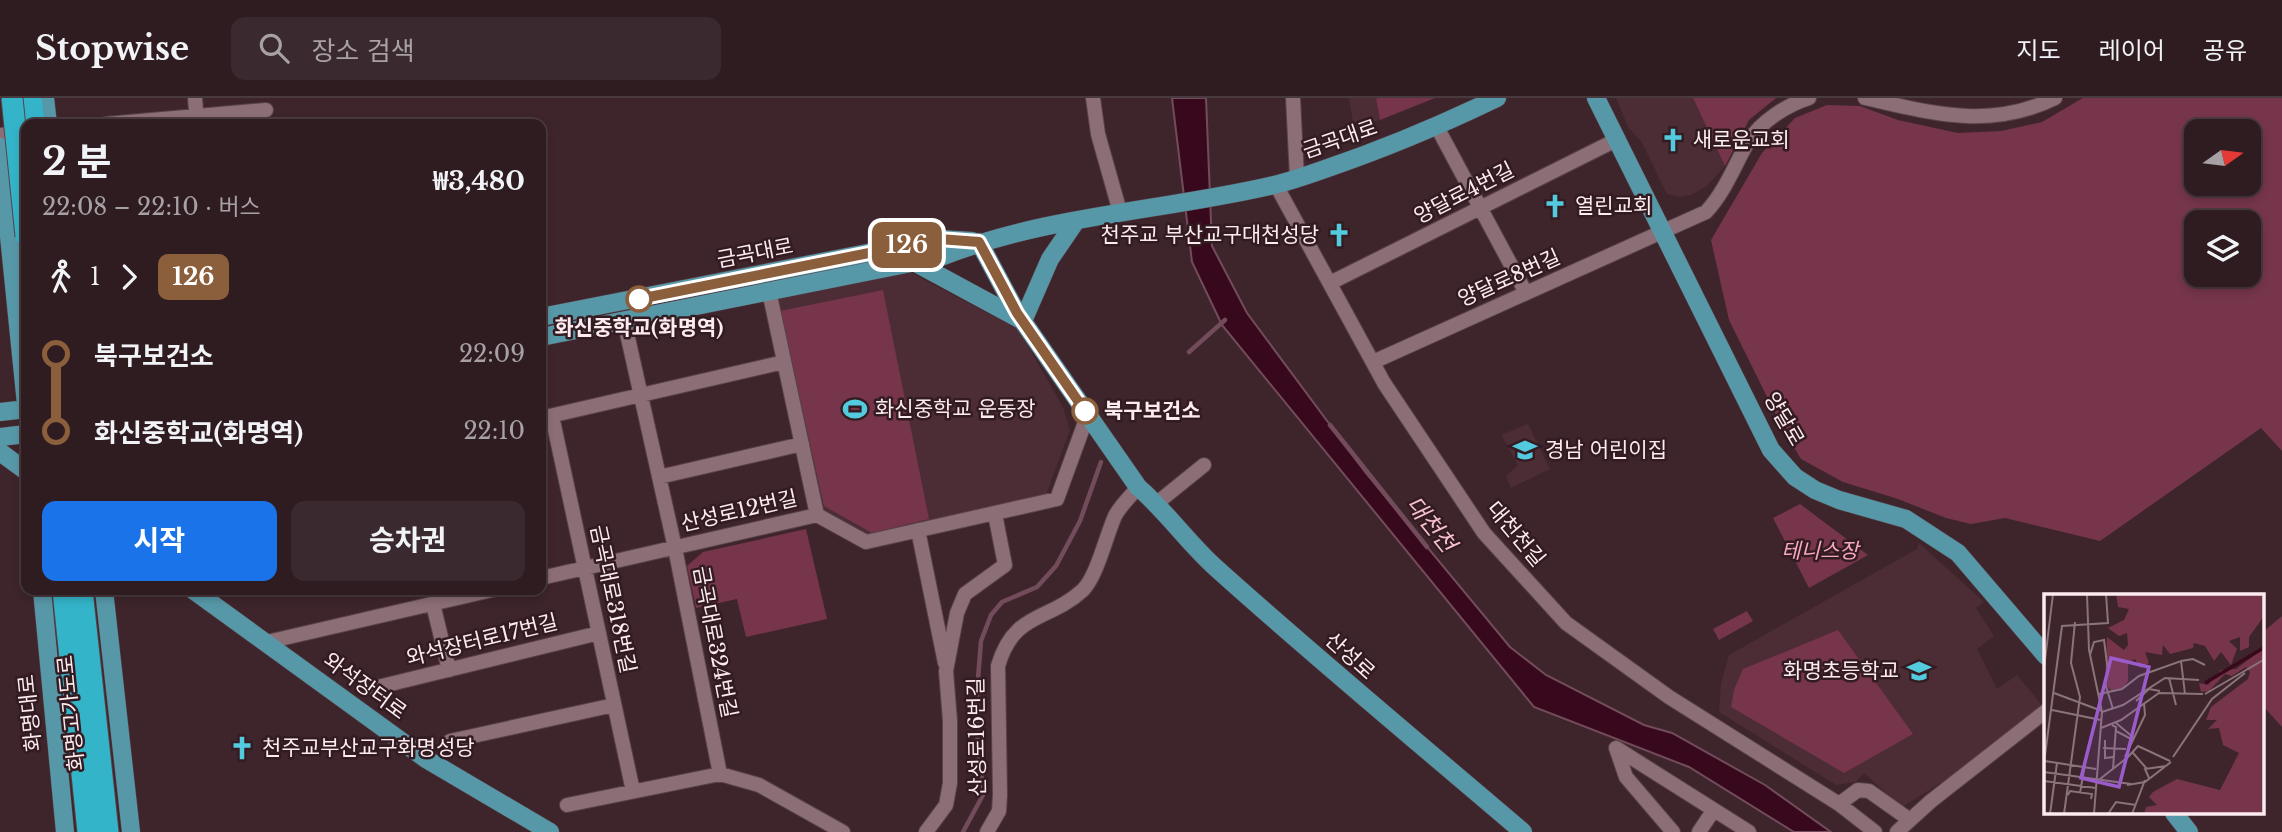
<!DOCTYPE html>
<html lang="ko">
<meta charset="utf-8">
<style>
:root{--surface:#2e1c21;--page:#3a292e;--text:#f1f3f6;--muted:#a7a1a5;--line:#493a3f;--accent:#1a73e8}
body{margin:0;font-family:"Libre Baskerville","Noto Sans KR",serif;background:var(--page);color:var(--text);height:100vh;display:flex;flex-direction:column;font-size:26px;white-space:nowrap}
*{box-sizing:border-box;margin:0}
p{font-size:23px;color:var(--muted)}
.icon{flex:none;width:38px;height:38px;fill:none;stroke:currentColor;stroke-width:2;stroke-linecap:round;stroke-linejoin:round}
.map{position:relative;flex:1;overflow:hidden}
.panel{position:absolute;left:21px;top:21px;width:525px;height:476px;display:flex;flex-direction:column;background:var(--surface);border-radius:14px;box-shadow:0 4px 10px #0003,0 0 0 2px var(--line)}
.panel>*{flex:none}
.badge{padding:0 14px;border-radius:10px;font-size:24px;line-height:46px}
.needle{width:46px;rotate:76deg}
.fabs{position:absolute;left:2184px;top:21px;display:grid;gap:14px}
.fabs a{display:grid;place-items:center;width:77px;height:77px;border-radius:14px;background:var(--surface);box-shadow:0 4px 10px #0003,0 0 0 2px var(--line);font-size:35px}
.map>.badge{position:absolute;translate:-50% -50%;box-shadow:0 0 0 4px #fff}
.legs{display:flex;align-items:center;gap:10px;height:77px;padding:0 21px;font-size:23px}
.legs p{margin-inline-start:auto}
.head{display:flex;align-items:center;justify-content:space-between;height:119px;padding:0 21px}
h1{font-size:38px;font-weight:700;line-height:52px}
.cta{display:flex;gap:14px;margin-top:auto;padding:14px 21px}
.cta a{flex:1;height:80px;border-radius:14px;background:var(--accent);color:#fff;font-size:28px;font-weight:700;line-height:80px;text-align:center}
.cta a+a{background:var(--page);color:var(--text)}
ul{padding:0 21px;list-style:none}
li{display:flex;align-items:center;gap:24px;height:77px;font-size:26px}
li i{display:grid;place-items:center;width:10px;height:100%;margin:0 9px;background:currentColor}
li i::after{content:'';width:18px;height:18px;margin:-9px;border:5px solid;border-radius:50%;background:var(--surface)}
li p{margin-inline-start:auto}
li:first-child i{background:linear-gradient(#0000 50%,currentColor 0)}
li:last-child i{background:linear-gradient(currentColor 50%,#0000 0)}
header{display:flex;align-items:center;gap:42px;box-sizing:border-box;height:98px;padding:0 35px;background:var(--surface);border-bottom:2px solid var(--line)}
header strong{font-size:33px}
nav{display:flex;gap:38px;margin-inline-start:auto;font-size:24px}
.search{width:490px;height:63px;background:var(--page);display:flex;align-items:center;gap:18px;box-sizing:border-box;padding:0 24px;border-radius:14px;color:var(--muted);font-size:26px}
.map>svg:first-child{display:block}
.built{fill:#4c2c35}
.green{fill:#76354b;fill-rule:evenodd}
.water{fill:#38081c;stroke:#734c5b;stroke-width:2}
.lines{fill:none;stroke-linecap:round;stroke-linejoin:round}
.stream{stroke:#734c5b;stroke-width:4.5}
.minor-casing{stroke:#584249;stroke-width:16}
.major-casing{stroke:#584249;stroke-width:19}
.highway-casing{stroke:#584249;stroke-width:23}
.minor{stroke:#8c6e76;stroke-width:14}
.major{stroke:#5798a8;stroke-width:18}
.highway{stroke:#34b4c9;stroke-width:21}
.highway-bridge-casing{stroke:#584249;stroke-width:23;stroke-linecap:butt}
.highway-bridge{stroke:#34b4c9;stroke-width:21}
.line-1-casing{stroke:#fff;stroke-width:16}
.line-1{stroke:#8b5e3c;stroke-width:10}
.stop-1-dot{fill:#fff;stroke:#8b5e3c;stroke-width:3.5}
.labels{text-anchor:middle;stroke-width:5;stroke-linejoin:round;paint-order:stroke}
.street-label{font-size:21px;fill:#fcebef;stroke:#331b22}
.poi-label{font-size:21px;fill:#fcebef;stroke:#331b22;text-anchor:start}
.stop-label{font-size:21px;font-weight:bold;fill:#fcebef;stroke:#331b22}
.park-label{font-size:21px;font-style:italic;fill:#f5a8be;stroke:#331b22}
.water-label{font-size:23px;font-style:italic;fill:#f6c0cf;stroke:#331b22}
.inset-river{fill:none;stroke:#38081c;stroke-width:3.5}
.inset-road{fill:none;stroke:#8a747a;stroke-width:2}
.view{fill:#9b5ccb;fill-opacity:0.15;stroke:#9b5ccb;stroke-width:3.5}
.inset-edge{fill:none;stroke:#fcebef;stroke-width:3.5}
</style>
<header>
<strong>Stopwise</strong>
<div class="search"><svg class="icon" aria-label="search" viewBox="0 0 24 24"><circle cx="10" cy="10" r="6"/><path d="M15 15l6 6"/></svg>장소 검색</div>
<nav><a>지도</a><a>레이어</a><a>공유</a></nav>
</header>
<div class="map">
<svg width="2282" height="734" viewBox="0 0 2282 734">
<rect width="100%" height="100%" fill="#3e252c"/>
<path class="built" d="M1349,0H1378L1376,1L1380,22L1354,30Z
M1616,0H1693L1725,68L1707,88L1691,97L1679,99L1667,96L1641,43L1628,29Z
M908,173L1018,231L1063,309L1070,332L1046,397L868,439L822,415L778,197Z
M1528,326L1550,371L1511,390L1506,378L1518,367L1501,337Z
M1919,445L1984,504L1976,510L1994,538L1977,551L1997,591L2017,577L2043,608L1992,645L1955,676L1902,709L1864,675L1856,684L1836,687L1719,614L1721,585L1729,557L1917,451Z"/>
<path class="green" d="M1435,0L1380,22L1376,1L1378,0Z
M1693,0H1776L1749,22L1725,68Z
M2083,0H2282V353L2261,330L2100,443L2005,420L1971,426L1946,420L1898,401L1843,384L1801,361L1784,333L1729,222L1711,142L1762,55L1795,20L1827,7L1860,8L1898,22L1958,35L2001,33L2042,24ZM2196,33H2249V86H2196ZM2196,124H2249V177H2196Z
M883,192L929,421L872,435L824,408L780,213Z
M1800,406L1868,457L1809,490L1773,420Z
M806,431L827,521L746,539L737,501L696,510L687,468L703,454Z
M1747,513L1753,523L1719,542L1713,531Z
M2282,518V629L2263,608V534Z
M1838,532L1913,636L1844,675L1731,609L1734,592L1743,571Z"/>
<path class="water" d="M1172,0H1206L1212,148L1247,215L1365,374L1510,549L1546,577L1644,627L1672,635L1765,687L1831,734H1794L1689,669L1534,609L1222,227L1192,164Z"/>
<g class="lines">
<path class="stream" d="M1189,254L1225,222
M1330,327L1427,449
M963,734L984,695L978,652L977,593L981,543L991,517L1002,504L1037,489L1056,468L1080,423L1101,364"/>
<g class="minor-casing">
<path id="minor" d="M195,0L197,25
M1093,0L1098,36L1120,114
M1293,0L1297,80
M1865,0C1931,15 1990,32 2055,0
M106,26L266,12
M1437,29L1526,195
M0,37L26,34
M1276,87L1384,285L1484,435L1566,525L1669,599L1839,706L1875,734
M1330,185L1618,41
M769,193L817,417
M624,222L675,450L720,676
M1373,264L1706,114C1725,94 1734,68 1748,44C1761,23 1787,7 1809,0
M552,318L633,693
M541,320L784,264
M659,379L802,346
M1157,405L1204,367
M918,432L945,565
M541,480L817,417L866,444L1057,401L1088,316
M433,506L449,572
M267,544L492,492
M374,590L599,535
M450,643L614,607
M1616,650L1749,734
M1616,650L1626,679L1673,734
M1839,706L1858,692L1869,693L1910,722L1931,703L2046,613
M567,707L720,676L759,687L843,734
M926,734L946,707L950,685V623L946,573L957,515L965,496L1005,467L995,416
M987,734L999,713L1000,697L998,568C1014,513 1048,524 1083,492C1097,478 1106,438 1115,418C1120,408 1131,398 1138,389
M1699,734L1713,713
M1897,734L1910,722"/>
</g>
<g class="major-casing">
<path id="major" d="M45,0L48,26
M1596,0L1771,352L1795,379L1815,392L1839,402L1906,421L1958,455L2046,558
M0,49L26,306
M979,144L1017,215L1138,389C1167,414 1188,445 1216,470C1316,560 1420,646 1523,734
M914,164L1023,223L1050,161L1076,123
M541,219L939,141L972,143
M541,239L941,159C1047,117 1163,113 1274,87C1291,83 1308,77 1325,71C1384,51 1441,27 1497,0
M0,314L26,311
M0,339L26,336
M0,354L26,373
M42,492L65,734
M104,492L131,734
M193,492L426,661L550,734
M2174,715L2189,734"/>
</g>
<g class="highway-casing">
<path id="highway" d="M31,0L34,26
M63,492L88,734
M82,492L108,734"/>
</g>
<use href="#minor" class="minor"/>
<use href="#major" class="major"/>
<use href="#highway" class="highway"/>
<g class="highway-bridge-casing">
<path id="highway-bridge" d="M12,0L26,138"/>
</g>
<use href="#highway-bridge" class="highway-bridge"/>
</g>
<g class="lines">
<g class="line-1-casing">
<path id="line-1" d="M639,201L939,141L979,144L1017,215L1085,313"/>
</g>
<use href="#line-1" class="line-1"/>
</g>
<defs>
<g id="church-bare" transform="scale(1.89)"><path d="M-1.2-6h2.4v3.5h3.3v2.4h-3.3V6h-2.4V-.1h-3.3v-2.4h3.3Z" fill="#54cade" stroke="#331b22" stroke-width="2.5" paint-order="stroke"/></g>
<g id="stadium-bare" transform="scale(1.89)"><path d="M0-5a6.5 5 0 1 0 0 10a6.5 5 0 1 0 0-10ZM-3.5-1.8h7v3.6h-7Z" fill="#54cade" stroke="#331b22" stroke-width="2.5" paint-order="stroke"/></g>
<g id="school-bare" transform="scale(1.89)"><path d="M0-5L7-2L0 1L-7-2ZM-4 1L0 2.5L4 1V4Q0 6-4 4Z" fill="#54cade" stroke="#331b22" stroke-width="2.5" paint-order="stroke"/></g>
</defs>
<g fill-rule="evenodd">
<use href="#church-bare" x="1673" y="42"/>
<use href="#church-bare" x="1555" y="108"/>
<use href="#church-bare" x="1339" y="137"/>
<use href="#stadium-bare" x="855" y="311"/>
<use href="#school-bare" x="1525" y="352"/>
<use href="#school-bare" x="1919" y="573"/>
<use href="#church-bare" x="242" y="650"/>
</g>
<g class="stop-1-dot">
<circle cx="639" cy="201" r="12"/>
<circle cx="1085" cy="313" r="12"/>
</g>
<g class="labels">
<g class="street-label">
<text transform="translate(1340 41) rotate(-19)" y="7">금곡대로</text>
<text transform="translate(1464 95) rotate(-27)" y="7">양달로4번길</text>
<text transform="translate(755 155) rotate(-11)" y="7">금곡대로</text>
<text transform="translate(1509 180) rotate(-24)" y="7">양달로8번길</text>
<text transform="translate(1784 321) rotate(60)" y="7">양달로</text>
<text transform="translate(739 413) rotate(-13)" y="7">산성로12번길</text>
<text transform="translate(1516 436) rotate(50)" y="7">대천천길</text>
<text transform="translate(613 501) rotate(78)" y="7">금곡대로318번길</text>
<text transform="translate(482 542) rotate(-14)" y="7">와석장터로17번길</text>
<text transform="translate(715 544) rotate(79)" y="7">금곡대로324번길</text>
<text transform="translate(1350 558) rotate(42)" y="7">산성로</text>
<text transform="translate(365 588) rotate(36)" y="7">와석장터로</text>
<text transform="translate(30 615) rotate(-96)" y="7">화명대로</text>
<text transform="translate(71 615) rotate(-96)" y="7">화명고가도로</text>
<text transform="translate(977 639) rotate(-91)" y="7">산성로16번길</text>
</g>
<g class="poi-label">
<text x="1693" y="49">새로운교회</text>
<text x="1575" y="115">열린교회</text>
<text x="1319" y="144" text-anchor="end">천주교 부산교구대천성당</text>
<text x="875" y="318">화신중학교 운동장</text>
<text x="1545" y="359">경남 어린이집</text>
<text x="1899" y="580" text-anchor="end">화명초등학교</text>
<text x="262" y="657">천주교부산교구화명성당</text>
</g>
<g class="stop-label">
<text x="639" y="237">화신중학교(화명역)</text>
<text x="1104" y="320" text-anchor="start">북구보건소</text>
</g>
<g class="park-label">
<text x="1820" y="460">테니스장</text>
</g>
<g class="water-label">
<text transform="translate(1431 426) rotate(51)" y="8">대천천</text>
</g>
</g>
<g transform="translate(2044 496)">
<rect width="220" height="220" fill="#3e252c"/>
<path d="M72,0H220V22L205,43V53L196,57V43L185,47L193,55L187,71L177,58L170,67L161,52L150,49L149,54L126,60L119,51L118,61L101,58L105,69L96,74L91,65L84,69V87L79,94L67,96L61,90L63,43L80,56L84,51L83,39L75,42L64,34L80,26L85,15L74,13ZM220,54V220H100L102,213L113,211L105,203L109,198L133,185L176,196L195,159L179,151L175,134L164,135L173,126H162L167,113L204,85L206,78L202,73L188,82L181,80L165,97L157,98L155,89L164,91L177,76L192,75Z" fill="#76354b"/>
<path class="inset-river" d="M161,89L221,53"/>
<path class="inset-road" d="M43,0L45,56L58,118L50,220M46,61L50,48L60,46L64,78L61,89L69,115M137,67L149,65L161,71M0,74L9,0M125,84L132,111M10,99L58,117M55,100L78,95L95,82L137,67L141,100M161,100L221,65M92,107L105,95L116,97M8,116L57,126M58,118L79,111L121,84L155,86M72,129L90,144M68,131L72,133L69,175M57,134L77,126L115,99L159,100M72,137L89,146L81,163M61,146V164L69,163M89,146L101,121L100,109M59,154L82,155M89,159L103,175M84,163L94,152L126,167M129,163L168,105L201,79M1,167L52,175M0,169L18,32L64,29L62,0M0,178L87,190M105,184L101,175L122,172M56,185L84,163M0,187L52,194M83,191L101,188L127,168M36,199L41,170M24,201L26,197L48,200L47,205M6,220L13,169M20,220L36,103L27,69L31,28M64,220L72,208L92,211M88,220L101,186"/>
<path class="view" d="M67,64L105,73L75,193L37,184Z"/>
<rect width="220" height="220" class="inset-edge"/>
</g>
</svg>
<div class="fabs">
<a><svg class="needle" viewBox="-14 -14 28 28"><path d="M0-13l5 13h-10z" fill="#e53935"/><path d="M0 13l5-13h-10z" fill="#a7a1a5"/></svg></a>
<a><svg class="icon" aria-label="layers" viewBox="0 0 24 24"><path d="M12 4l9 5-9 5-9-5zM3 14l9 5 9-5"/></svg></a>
</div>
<b class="badge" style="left:907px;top:147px;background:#8b5e3c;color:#fff">126</b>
<section class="panel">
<div class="head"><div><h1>2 분</h1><p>22:08 – 22:10 · 버스</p></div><b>₩3,480</b></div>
<div class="legs"><svg class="icon" aria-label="walk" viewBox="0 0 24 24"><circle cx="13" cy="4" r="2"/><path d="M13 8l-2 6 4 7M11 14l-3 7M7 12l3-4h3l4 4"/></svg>1<svg class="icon" aria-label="forward" viewBox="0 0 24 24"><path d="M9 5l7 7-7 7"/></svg><b class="badge" style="background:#8b5e3c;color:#fff">126</b></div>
<ul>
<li><i style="color:#8b5e3c"></i><b>북구보건소</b><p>22:09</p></li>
<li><i style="color:#8b5e3c"></i><b>화신중학교(화명역)</b><p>22:10</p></li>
</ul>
<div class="cta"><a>시작</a><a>승차권</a></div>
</section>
</div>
